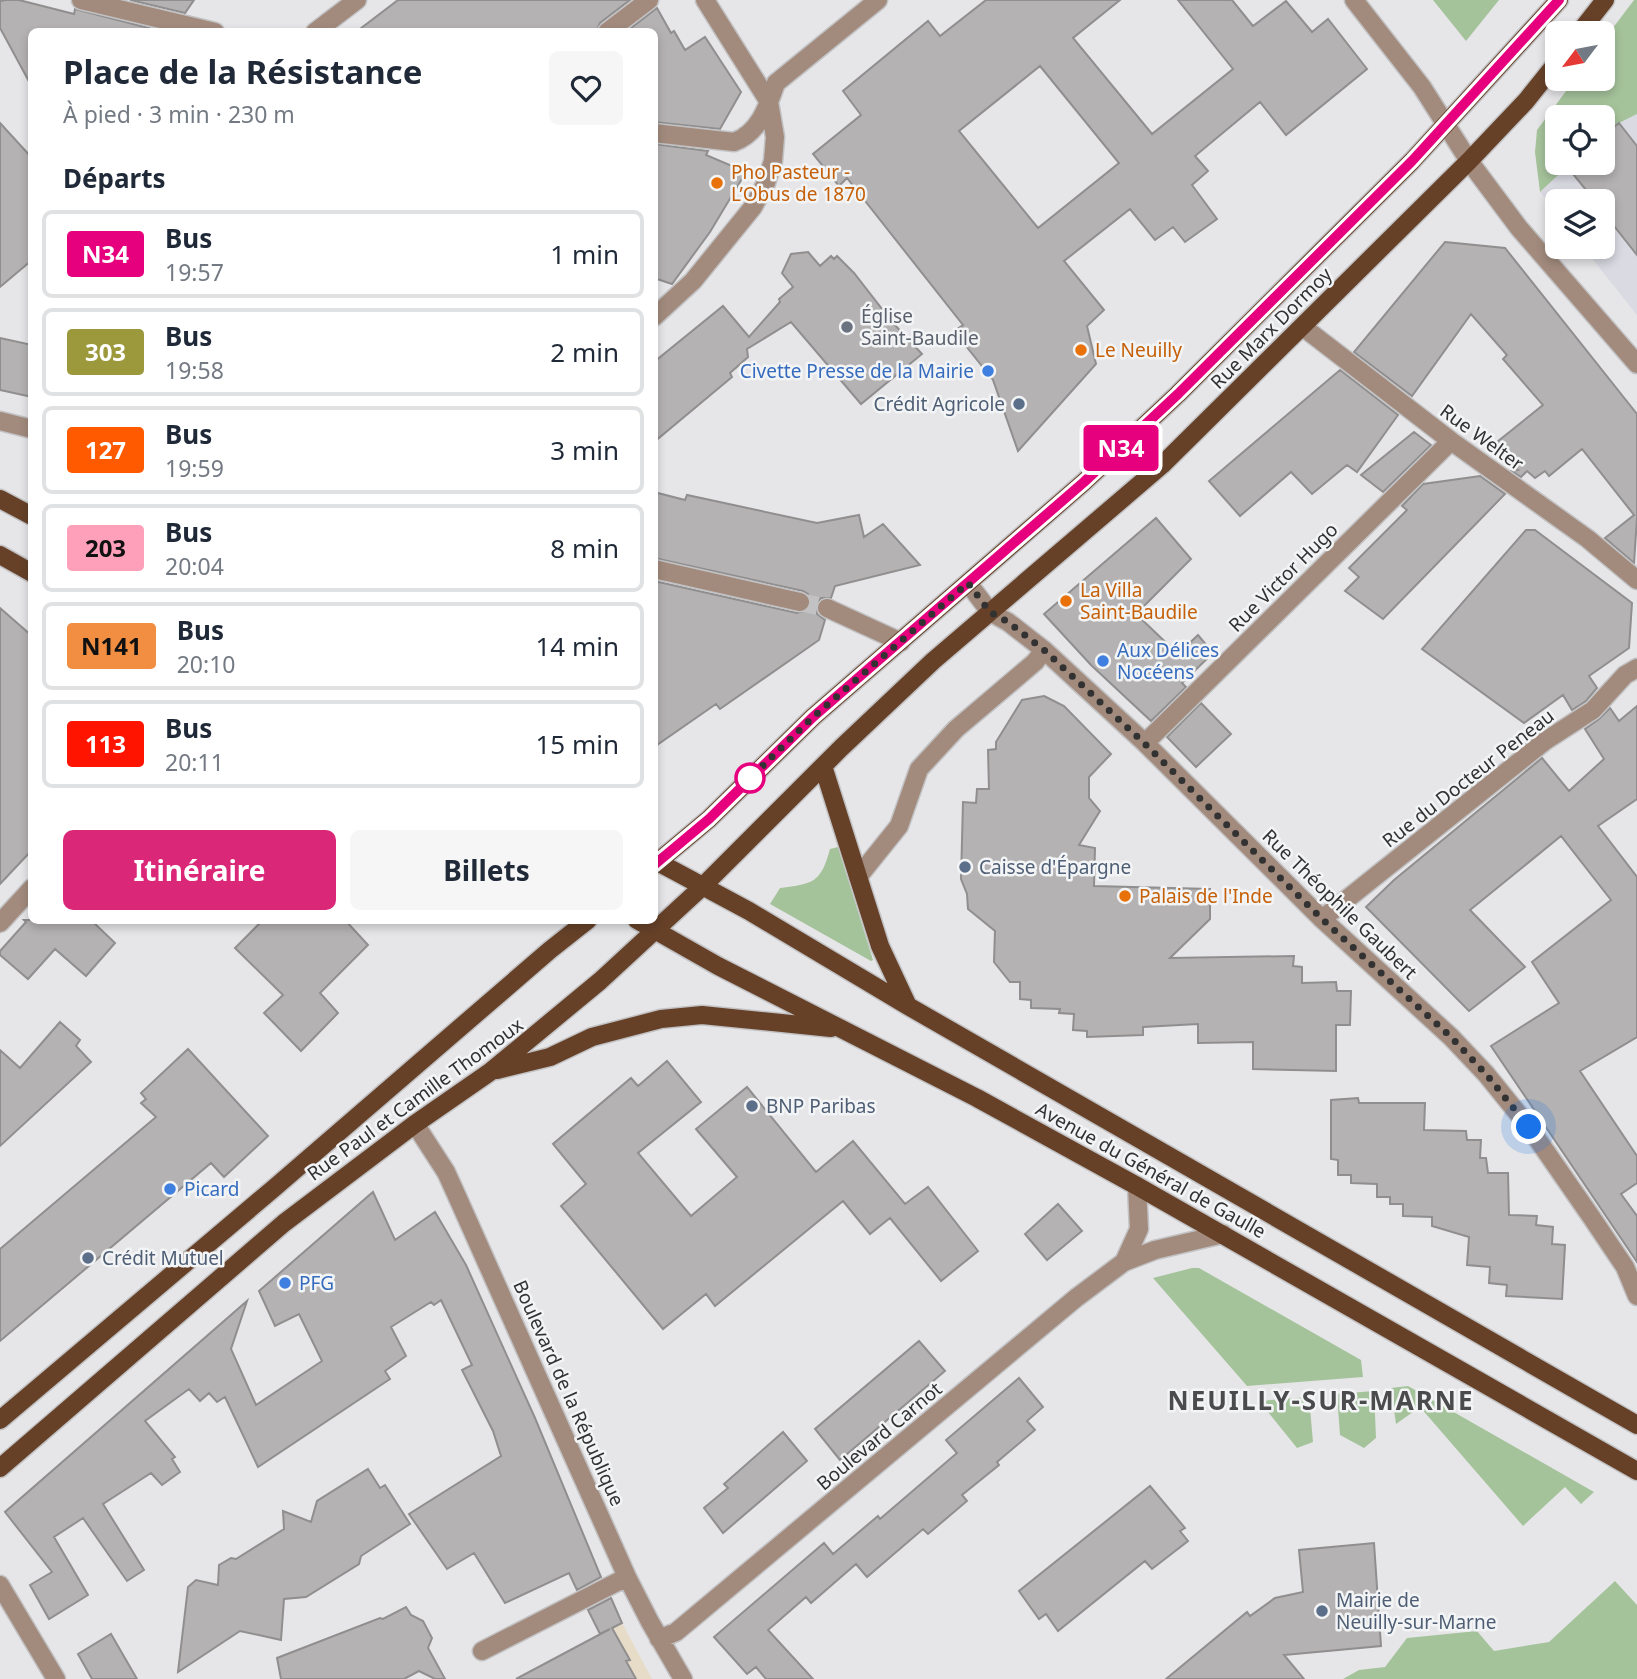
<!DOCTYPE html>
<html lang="fr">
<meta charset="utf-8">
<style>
:root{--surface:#fff;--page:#f6f6f7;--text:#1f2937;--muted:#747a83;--line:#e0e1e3;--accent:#db2777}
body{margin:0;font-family:"Noto Sans",sans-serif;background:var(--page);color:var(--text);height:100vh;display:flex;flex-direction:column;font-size:26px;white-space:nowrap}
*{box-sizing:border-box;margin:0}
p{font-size:23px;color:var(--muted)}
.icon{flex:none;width:38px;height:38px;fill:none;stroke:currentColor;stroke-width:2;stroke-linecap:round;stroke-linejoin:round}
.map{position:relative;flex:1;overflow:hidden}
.drawer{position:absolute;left:28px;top:28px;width:630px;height:896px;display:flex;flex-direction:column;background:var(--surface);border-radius:10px;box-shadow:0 4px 10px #0003}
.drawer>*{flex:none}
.badge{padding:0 14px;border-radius:5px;font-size:24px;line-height:46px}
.needle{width:46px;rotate:238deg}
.fabs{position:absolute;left:1545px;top:21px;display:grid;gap:14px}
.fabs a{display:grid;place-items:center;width:70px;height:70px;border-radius:10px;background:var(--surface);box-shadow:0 4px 10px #0003;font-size:35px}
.you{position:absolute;width:35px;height:35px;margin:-18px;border:5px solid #fff;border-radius:50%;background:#1a73e8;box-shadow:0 0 0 10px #1a73e833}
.map>.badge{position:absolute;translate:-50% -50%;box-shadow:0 0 0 4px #fff}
h2{padding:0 35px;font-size:26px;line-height:63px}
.round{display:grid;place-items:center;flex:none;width:74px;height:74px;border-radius:10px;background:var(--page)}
.summary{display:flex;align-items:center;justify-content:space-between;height:119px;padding:0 35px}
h1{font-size:33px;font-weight:700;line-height:52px}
.cta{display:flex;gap:14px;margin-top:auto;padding:14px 35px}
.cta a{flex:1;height:80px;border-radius:10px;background:var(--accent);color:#fff;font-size:28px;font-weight:700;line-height:80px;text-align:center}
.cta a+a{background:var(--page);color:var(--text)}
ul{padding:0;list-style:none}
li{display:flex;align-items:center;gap:21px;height:88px;margin:0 14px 10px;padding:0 21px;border:4px solid var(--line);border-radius:10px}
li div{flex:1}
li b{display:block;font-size:26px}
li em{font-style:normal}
li .badge{min-width:77px;font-weight:700;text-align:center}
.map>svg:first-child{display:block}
.built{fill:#d9dae2}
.education{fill:#e6dcc7}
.green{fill:#a5c39b}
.building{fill:#b4b2b2;stroke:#908e8e;stroke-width:2;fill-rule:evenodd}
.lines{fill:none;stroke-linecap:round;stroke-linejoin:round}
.minor-tunnel{stroke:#c2c2c4;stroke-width:18;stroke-dasharray:18 9;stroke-linecap:butt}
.minor-casing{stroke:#c2c2c4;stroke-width:21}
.major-casing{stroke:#c2c2c4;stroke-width:21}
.minor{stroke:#a28b7d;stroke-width:18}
.major{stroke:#664128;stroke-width:18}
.line-casing{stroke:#fff;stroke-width:16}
.line{stroke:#e6007e;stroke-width:10}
.walk{stroke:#323232;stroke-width:7;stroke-dasharray:0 12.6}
.food-dot{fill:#e8710a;stroke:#f3f4f5;stroke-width:2.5}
.worship-dot{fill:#6b7280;stroke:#f3f4f5;stroke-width:2.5}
.shop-dot{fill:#3f7fe0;stroke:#f3f4f5;stroke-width:2.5}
.service-dot{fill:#5c6f8a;stroke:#f3f4f5;stroke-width:2.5}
.stop-dot{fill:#fff;stroke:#e6007e;stroke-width:3.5}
.labels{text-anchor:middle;stroke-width:5;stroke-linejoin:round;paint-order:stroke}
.food-label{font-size:19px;fill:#c56008;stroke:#f3f4f5;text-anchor:start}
.worship-label{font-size:19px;fill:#5b616d;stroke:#f3f4f5;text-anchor:start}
.street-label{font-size:19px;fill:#323232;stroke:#f3f4f5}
.shop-label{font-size:19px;fill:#366cbe;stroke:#f3f4f5;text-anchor:start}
.service-label{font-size:19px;fill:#4e5e75;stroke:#f3f4f5;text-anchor:start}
.district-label{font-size:26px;font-weight:bold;letter-spacing:2px;fill:#4b4b4d;stroke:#f3f4f5}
</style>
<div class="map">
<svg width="1637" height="1679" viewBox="0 0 1637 1679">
<rect width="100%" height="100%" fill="#e6e6e8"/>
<path class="built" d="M1637,114V315L1583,247H1603V201H1558L1557,214L1540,192L1571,163H1603V136L1619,123Z"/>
<path class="education" d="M622,1623L652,1679H516Z"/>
<path class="green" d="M1433,0H1499L1466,41Z
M1634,0H1637V114L1619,123L1603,136V117H1558V163H1571L1540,192L1535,152L1537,130L1575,79H1603V41Z
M838,847L873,960L871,961L770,904L780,888C814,884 821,882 830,849Z
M1192,1268H1199L1361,1360L1363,1377L1247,1386L1153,1278Z
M1408,1386L1594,1492L1581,1504L1565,1487L1523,1526L1420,1407L1396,1424L1391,1388Z
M1374,1391L1376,1438L1364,1448L1340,1435L1337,1394Z
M1309,1397L1313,1442L1297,1448L1259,1401Z
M1615,1581L1637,1605V1679H1343L1359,1670L1385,1667L1407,1638L1477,1631L1494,1651L1549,1642Z"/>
<path class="building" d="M6,0H19L74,14L75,9L164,32H32V87L0,28V1Z
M130,0H194L185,13Z
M398,0H630L600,23L596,32H356Z
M986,0H1120L1073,38L1152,134L1233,69L1178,0H1232L1253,26L1286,1L1312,32L1328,19L1367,69L1286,135L1260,102L1195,156L1208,171L1192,185L1217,219L1185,242L1173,227L1155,240L1130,209L1064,261L1104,310L1087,326L1096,364L1018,451L993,380L954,331L963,325L847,178L839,186L813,154L861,115L843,91L928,21L940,36ZM1040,66L1119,163L1038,228L959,131Z
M657,8L671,33L674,31L685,50L705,37L741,92L720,129L654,122V32H626Z
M0,123L32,158V260L0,287Z
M1619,123L1637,146V255L1603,212V201H1595L1564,163H1603V136Z
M654,144L708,151L706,155L746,172L710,232L672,284L654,278Z
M1445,242L1505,248L1637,414V518L1634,563L1605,538L1634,515L1582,449L1549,476L1545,471L1535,478L1527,471L1521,477L1512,471L1518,470L1495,453L1501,448L1497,442L1543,405L1503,359L1507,355L1471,314L1412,396L1354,352Z
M808,252L820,266L831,256L834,259L837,256L854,273L893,323L922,354L861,404L791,322L747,349L748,357L730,373L732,377L654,442V362L723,306L749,337L780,302L779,299L793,287L782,273L791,254Z
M0,338L32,345V397L0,390Z
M1340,370L1398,415L1357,472L1347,465L1312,494L1291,472L1240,516L1209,481Z
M1414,432L1431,445L1383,492L1361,475Z
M1480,476L1505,494L1383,619L1345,591L1359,577L1349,568L1407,510L1402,506L1423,484Z
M654,492L685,500L687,495L817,523L859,515L864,537L883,524L920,565L835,586L831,598H821L816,604L817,614L825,620L819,640L720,709L716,704L654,747V581L797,613L808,610L811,604L808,594L803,591L654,558Z
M1156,518L1191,559L1136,614L1178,654L1198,635L1213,653L1182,683L1186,687L1151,721L1091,665L1044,614Z
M1526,530H1535L1632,603L1629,648L1589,676L1597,688L1586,701L1572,710L1563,695L1524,723L1422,649Z
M0,608L32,636V850L0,884Z
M1044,696L1064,706L1111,754L1089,777V798L1100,811L1079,845L1095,848L1094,886L1210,889V919L1170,958L1294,956L1293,966L1302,967V983L1336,982L1337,991H1351L1350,1025H1336V1071L1253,1069V1042L1198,1043V1024L1143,1027V1035L1087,1037V1031L1073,1030L1074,1014L1059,1013L1060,1009L1031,1008V1000L1020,999V982H1010L994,962L995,931L968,909L967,894L961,879L963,802L976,803L977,789H989L988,750L996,749V742L1022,700Z
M1201,703L1231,734L1196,767L1167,737Z
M1637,706V799L1598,826L1637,877V1037L1580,1071L1637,1156V1183L1621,1194L1637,1216V1262L1491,1046L1559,1003L1532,962L1611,900L1561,836L1470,910L1525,967L1469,1011L1366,907L1394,880L1542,758L1569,791L1604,759L1585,729L1599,719L1610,708L1619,721Z
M24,920H91L115,943L86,976L55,949L28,979L0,955V951L26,922Z
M263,920H345L368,945L320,993L338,1013L301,1051L264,1013L283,995L235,948Z
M60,1022L80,1040L76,1046L91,1062L0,1146V1050L20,1068Z
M188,1049L268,1136L224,1177L211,1163L0,1341V1249L156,1117L141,1103L146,1099L141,1093Z
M667,1061L701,1102L638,1153L691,1216L737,1177L696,1129L747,1087L816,1172L853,1141L905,1204L928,1187L978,1251L941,1281L890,1218L870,1234L843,1201L715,1306L706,1294L663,1329L561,1206L586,1184L553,1144L631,1078L638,1086Z
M1358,1098L1359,1103H1425L1424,1130L1466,1131L1467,1140H1481L1480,1158H1486L1488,1173H1508L1509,1215L1537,1216L1536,1225L1553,1227L1552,1244L1565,1245L1562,1299L1506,1296L1507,1285L1489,1283L1490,1267L1467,1265L1469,1237L1432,1226V1217L1403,1216V1204H1390V1197H1377V1184L1351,1183V1175H1338V1160L1331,1159V1100Z
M373,1192L395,1240L435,1212L466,1265L535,1418L601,1577L577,1590L569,1573L505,1603L474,1553L447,1569L409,1514L501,1456L493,1431L462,1370L472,1365L441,1300L434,1305L431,1302L391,1327L406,1356L385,1371L390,1379L258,1467L225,1397L217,1402L209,1393L200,1401L189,1389L145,1421L175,1457L172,1459L180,1472L162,1485L151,1473L103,1504L144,1570L127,1581L83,1518L54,1537L88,1595L49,1619L30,1585L52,1572L5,1512L247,1301L231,1349L256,1405L322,1361L299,1314L275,1326L259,1291Z
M1058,1204L1082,1231L1047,1260L1025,1234Z
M919,1341L945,1371L840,1460L815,1429Z
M1019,1378L1043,1407L1027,1421L1035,1430L997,1462L999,1465L962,1495L967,1501L928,1534L923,1529L867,1577L856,1564L811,1603L806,1597L768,1630L813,1679H766L756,1667L747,1674L714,1637L824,1543L833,1554L878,1516L880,1519L957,1453L946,1440Z
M783,1432L807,1461L723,1533L704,1508L728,1488L724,1484Z
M368,1469L380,1488L385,1485L410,1524L361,1556L359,1564L306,1597L284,1599L281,1640L240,1631L178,1672L188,1587L196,1580L218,1585L219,1565L231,1558L236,1559L284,1529L283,1511L311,1522L317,1501Z
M1150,1486L1185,1528L1180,1531L1188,1541L1152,1569L1145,1561L1058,1631L1046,1614L1039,1619L1019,1591Z
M1374,1543L1381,1646L1284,1655L1304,1679H1166L1247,1612L1250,1616L1275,1598L1303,1592L1299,1550Z
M611,1598L622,1623L612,1628L630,1660L626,1661L636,1679H516L610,1629L600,1634L588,1610Z
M406,1607L411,1615L423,1621L432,1638L428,1648L445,1679H435L419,1671L404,1679H281L277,1658L380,1618L383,1619Z
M111,1634L137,1679H92L78,1654Z"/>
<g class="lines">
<path class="minor-tunnel" d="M800,602L827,608"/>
<g class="minor-casing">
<path id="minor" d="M81,0L215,32
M1354,0L1422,87L1469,161L1519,228L1637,364
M315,32L357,0
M607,32L649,0
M654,133L734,142C759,133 768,106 776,83L878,0
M654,317L693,281L753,207L766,183L773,161L775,137L769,102L705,0
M1303,327L1451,441L1588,539L1637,580
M0,421L32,429
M654,569L800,602
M968,583L990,612L1008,622L1044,650L1145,743L1322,919L1451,1037L1486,1074L1529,1127L1592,1218L1625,1267L1637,1296
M827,608L901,642
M1145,743L1451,441
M858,877L899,826L919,769L956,729L1035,662L1044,650
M1322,919L1545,741L1593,710L1625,675L1637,668
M0,923L32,888
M415,1124L446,1172L456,1194L627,1577L650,1622L683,1679
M1124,1262L1139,1229L1137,1186
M0,1585L56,1679
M659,1639L676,1632L1076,1298L1124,1262L1155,1250L1223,1234
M482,1651L627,1577"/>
</g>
<g class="major-casing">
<path id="major" d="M1579,33L1605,0
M0,499L32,516
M0,555L32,573
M823,766L880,946L908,1006
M654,860L749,911L908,1006L1637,1425
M654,865L709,819L813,717L1084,482L1178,394L1412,161L1559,0
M637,920L718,966L977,1098L1137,1186L1637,1471
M497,1070L550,1057L592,1037L661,1019L702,1015L831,1028
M0,1420L273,1189L550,950L588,920
M0,1468L284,1223L415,1124L490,1072L600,981L702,887L841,748L933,661L1162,465L1469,161L1526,101L1558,61"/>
</g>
<use href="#minor" class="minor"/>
<use href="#major" class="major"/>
</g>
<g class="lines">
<g class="line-casing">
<path id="line" d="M654,865L709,819L813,717L1084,482L1178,394L1412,161L1559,0"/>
</g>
<use href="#line" class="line"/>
<path class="walk" d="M750,778L743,785L813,717L968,583L990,612L1008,622L1044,650L1084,687L1144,743L1322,919L1451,1037L1486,1074L1529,1127"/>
</g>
<g class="food-dot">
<circle cx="717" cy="183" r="7"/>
<circle cx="1081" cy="350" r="7"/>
<circle cx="1066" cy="601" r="7"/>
<circle cx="1125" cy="896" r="7"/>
</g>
<circle class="worship-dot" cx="847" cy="327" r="7"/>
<g class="shop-dot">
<circle cx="988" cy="371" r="7"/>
<circle cx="1103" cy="661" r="7"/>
<circle cx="170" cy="1189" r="7"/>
<circle cx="285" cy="1283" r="7"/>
</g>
<g class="service-dot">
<circle cx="1019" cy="404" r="7"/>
<circle cx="965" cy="867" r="7"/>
<circle cx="752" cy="1106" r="7"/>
<circle cx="88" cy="1258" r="7"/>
<circle cx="1322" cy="1611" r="7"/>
</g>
<circle class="stop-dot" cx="750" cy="778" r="14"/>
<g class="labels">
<g class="food-label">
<text x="731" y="179">Pho Pasteur -<tspan x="731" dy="22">L’Obus de 1870</tspan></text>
<text x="1095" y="357">Le Neuilly</text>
<text x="1080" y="597">La Villa<tspan x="1080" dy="22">Saint-Baudile</tspan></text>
<text x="1139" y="903">Palais de l'Inde</text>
</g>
<g class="worship-label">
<text x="861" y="323">Église<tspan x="861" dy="22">Saint-Baudile</tspan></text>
</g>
<g class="street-label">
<text transform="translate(1271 328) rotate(-45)" y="7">Rue Marx Dormoy</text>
<text transform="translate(1482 437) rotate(36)" y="7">Rue Welter</text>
<text transform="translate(1283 577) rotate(-45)" y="7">Rue Victor Hugo</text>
<text transform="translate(1468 778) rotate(-38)" y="7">Rue du Docteur Peneau</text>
<text transform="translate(1340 904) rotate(44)" y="7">Rue Théophile Gaubert</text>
<text transform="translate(415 1099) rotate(-36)" y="7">Rue Paul et Camille Thomoux</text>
<text transform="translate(1151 1170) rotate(29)" y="7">Avenue du Général de Gaulle</text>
<text transform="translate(569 1393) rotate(66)" y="7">Boulevard de la République</text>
<text transform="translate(879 1436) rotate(-40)" y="7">Boulevard Carnot</text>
</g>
<g class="shop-label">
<text x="974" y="378" text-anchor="end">Civette Presse de la Mairie</text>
<text x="1117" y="657">Aux Délices<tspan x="1117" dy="22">Nocéens</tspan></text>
<text x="184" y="1196">Picard</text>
<text x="299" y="1290">PFG</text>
</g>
<g class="service-label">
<text x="1005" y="411" text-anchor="end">Crédit Agricole</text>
<text x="979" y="874">Caisse d'Épargne</text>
<text x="766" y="1113">BNP Paribas</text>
<text x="102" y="1265">Crédit Mutuel</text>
<text x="1336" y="1607">Mairie de<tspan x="1336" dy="22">Neuilly-sur-Marne</tspan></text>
</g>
<g class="district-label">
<text x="1321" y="1410">NEUILLY-SUR-MARNE</text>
</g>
</g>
</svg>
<div class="fabs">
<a><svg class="needle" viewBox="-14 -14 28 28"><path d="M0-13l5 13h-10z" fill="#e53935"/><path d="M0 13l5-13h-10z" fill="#747a83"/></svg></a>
<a><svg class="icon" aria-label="locate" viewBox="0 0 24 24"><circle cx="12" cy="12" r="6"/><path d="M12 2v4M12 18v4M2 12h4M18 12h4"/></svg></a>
<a><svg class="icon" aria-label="layers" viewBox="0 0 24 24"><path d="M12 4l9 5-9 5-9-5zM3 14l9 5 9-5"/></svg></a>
</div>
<div class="you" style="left:1529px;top:1127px"></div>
<b class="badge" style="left:1121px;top:448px;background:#e6007e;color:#fff">N34</b>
<section class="drawer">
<div class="summary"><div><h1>Place de la Résistance</h1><p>À pied · 3 min · 230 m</p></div><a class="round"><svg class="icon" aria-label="heart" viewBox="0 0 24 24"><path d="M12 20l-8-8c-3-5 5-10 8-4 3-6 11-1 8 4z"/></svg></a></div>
<h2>Départs</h2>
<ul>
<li><span class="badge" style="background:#e6007e;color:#fff">N34</span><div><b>Bus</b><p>19:57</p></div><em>1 min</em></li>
<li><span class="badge" style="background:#9b993b;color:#fff">303</span><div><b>Bus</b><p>19:58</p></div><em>2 min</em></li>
<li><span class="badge" style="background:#ff5a00;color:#fff">127</span><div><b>Bus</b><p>19:59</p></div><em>3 min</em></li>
<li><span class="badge" style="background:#fea0ba;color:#111">203</span><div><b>Bus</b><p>20:04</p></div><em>8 min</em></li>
<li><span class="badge" style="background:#f28e42;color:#111">N141</span><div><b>Bus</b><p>20:10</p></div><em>14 min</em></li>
<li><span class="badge" style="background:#ff1400;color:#fff">113</span><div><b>Bus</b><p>20:11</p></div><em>15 min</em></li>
</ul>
<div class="cta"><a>Itinéraire</a><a>Billets</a></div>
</section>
</div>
